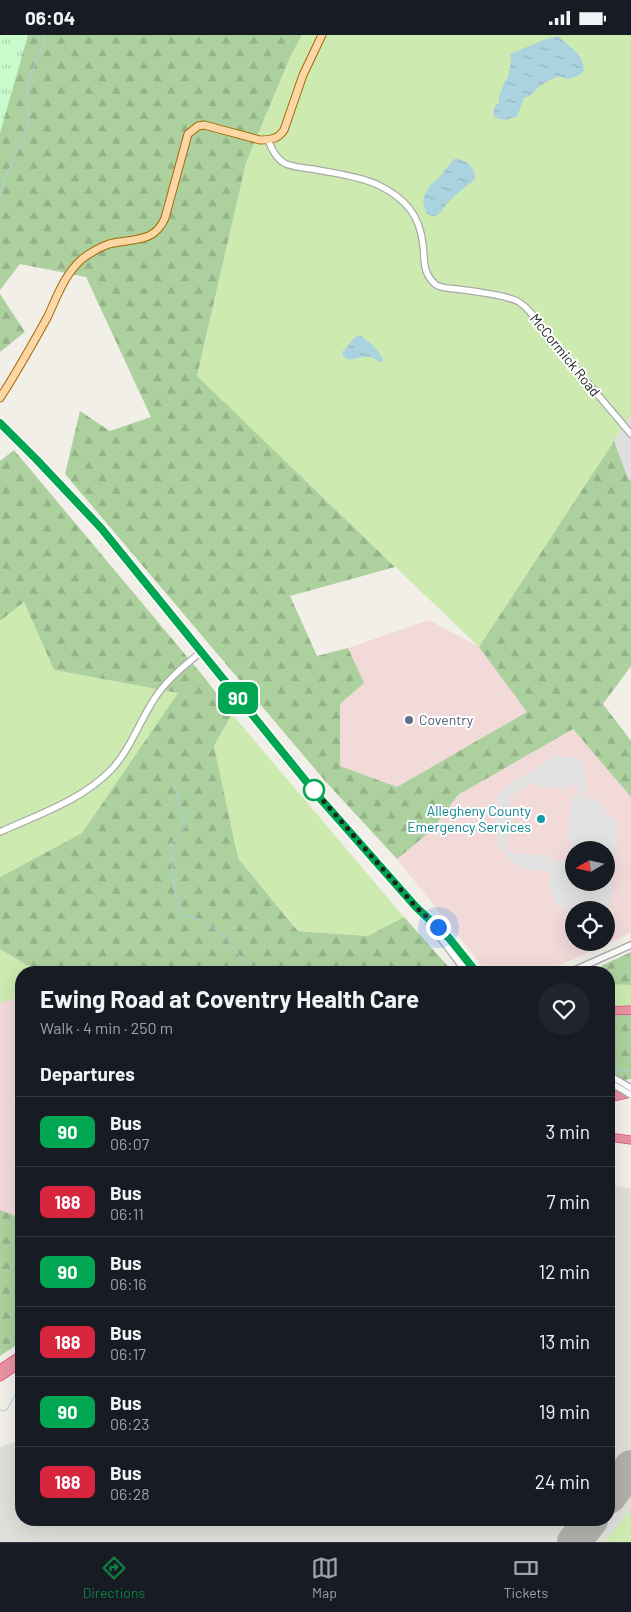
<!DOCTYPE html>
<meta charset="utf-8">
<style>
:root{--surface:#171b24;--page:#20242c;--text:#f1f3f6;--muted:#9ea1a6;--line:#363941;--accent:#0b8043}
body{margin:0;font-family:Barlow,sans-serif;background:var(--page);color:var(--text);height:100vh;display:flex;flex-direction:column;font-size:19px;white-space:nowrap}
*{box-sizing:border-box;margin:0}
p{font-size:16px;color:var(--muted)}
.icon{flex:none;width:28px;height:28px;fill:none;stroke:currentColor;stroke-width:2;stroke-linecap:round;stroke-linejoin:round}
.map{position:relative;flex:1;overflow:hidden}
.details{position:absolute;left:15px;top:931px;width:600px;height:560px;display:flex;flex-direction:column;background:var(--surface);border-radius:20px;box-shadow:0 5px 20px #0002}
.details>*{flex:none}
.badge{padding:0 10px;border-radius:8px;font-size:18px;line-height:32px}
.needle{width:32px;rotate:261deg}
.controls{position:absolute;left:565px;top:806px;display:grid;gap:10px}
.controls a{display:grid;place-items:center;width:50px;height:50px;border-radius:50%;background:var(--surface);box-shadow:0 5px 20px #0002;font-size:25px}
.you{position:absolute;width:25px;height:25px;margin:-12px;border:4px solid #fff;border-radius:50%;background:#1a73e8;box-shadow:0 0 0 8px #1a73e833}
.map>.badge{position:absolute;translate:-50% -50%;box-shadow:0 0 0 2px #fff}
h2{padding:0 25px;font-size:19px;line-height:45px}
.round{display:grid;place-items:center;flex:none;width:52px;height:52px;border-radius:26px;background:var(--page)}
.overview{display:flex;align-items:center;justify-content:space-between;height:85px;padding:0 25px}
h1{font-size:24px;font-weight:700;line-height:38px}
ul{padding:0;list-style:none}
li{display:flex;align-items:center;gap:15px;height:70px;padding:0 25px;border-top:1px solid var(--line)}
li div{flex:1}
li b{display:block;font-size:19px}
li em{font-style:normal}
li .badge{min-width:55px;font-weight:700;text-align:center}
.status{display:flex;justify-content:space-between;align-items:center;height:35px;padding:0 25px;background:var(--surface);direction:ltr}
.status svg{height:14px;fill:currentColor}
.dock{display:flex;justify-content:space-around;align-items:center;height:70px;border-top:1px solid var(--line);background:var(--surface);font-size:14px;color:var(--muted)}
.dock a{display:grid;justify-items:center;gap:2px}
.dock .selected{color:var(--accent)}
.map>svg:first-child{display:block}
.residential{fill:#e0dfdf}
.commercial{fill:#f2dad9;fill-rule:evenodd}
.airport{fill:#e1dfda}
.grass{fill:#cdebb0}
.forest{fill:url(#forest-firs)}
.park{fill:url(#park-tufts)}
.parking{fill:#e2e2e2;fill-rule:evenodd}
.water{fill:url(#water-ripples)}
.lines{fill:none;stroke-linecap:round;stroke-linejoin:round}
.stream{stroke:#aad3df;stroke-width:1}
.runway{stroke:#b1b0ac;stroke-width:34}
.minor-casing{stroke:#a9a9a9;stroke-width:8}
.major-casing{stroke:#a06b00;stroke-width:9}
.highway-casing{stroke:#dc2a67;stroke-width:9}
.minor{stroke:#fff;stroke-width:5.5}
.major{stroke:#fcd6a4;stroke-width:7}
.highway{stroke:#e892a2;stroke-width:8}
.minor-bridge-casing{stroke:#a9a9a9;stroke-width:8;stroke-linecap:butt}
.minor-bridge{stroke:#fff;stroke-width:5.5}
.line-casing{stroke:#fff;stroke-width:11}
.line{stroke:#00a651;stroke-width:8}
.walk{stroke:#222;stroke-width:5;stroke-dasharray:0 9}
.service-dot{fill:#5c6f8a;stroke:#fff;stroke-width:2}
.stop-dot{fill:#fff;stroke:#00a651;stroke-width:2.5}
.culture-dot{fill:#0f9aa8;stroke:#fff;stroke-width:2}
.labels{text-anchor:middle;stroke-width:4;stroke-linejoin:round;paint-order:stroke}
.street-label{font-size:14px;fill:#222;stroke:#fff}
.service-label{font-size:14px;fill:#4e5e75;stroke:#fff;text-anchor:start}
.culture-label{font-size:14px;fill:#0d838f;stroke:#fff;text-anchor:end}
</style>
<div class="status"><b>06:04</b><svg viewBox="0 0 49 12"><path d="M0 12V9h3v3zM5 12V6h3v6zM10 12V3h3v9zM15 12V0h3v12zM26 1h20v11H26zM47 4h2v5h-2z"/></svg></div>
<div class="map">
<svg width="631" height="1507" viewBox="0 0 631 1507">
<defs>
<pattern id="forest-firs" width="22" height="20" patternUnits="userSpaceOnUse" patternTransform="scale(1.25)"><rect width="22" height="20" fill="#add19e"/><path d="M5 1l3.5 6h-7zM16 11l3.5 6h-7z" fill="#95b388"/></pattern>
<pattern id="park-tufts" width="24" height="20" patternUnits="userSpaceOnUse" patternTransform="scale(1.25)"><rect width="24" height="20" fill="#c8facc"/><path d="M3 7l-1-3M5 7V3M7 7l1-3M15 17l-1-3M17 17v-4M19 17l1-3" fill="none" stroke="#acd6af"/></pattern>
<pattern id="water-ripples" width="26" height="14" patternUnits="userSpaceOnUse" patternTransform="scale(1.25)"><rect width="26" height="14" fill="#aad3df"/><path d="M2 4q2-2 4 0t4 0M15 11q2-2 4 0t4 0" fill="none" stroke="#92b5bf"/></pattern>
</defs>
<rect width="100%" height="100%" fill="#f2efe9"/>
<path class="residential" d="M631,378V446L628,444L613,406Z"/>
<path class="commercial" d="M429,585L479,612L528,677L397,752L340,731V669L364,648L348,613Z
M573,694L631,762V898L544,937H487L397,824L432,795L458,760ZM574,815H606V848H574ZM574,875H606V908H574Z
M21,961V1183L0,1175V968Z"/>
<path class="airport" d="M609,1150L631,1153V1507H0V1412L21,1405V1485H609Z"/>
<path class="grass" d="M302,0H631V380L479,612L197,342L246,128L291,20Z
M24,567L54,635L179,658L82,798L0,842V586Z
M232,679L404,882L368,901L299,896L238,823L214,711Z
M0,914L38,937L21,938V961L0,968Z
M609,949L631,950V971L609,972Z
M631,1474V1507H605Z"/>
<path class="forest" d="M27,0H302L291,20L246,128L197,341L395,532L290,561L317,621L348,613L364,648L340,669V731L397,752L527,677L479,612L614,406L628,444L631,446V631L603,669L631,706V762L573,694L458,760L432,795L397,824L326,747L65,439L80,376L110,396L151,382L86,242L20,229L0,255V96Z
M0,259L25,297L0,317Z
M14,415L204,642L232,679L214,711L238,823L298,896L368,901L404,882L453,937H38L0,914V842L82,798L178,658L54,635L24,567L0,586V426Z
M631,917V950L609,949V938L603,937L601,931Z
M631,979V1044L609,1047V981Z
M0,1175L21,1183V1307L0,1321Z"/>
<path class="park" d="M0,0H28L0,98Z"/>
<path class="parking" d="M554,721L580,723L581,728L584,730L586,737L587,755L584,758L583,764L587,767V762L596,763V767L599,768L612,784L616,783L617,789L611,869L606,876V875H574V879L565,878V874L557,870L555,867L552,859L548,858L550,836L518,834V830L511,827L498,810V800L494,799L498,760L504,753ZM532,747L534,748V751L567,753L568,749L577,751V760H572L568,806L573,807L571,827L550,825L551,821L517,818L516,822L504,810L507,809L511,766L508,765V764ZM574,815H606V848H574Z"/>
<path class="water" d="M558,1C569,12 584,18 584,36C577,42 568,47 559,41C549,45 536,52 530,61L524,63L517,82L505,85L495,83L493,77L496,69L499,68V62L505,45L508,43L511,26L510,19L546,4Z
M454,124C465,123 476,132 475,144C465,153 454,160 445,171C442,174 440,181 434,181C431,181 428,179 426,178L423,167L424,161L431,149L437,145Z
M359,300C370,306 377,314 383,324L382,327H379C363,312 351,334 342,319L343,316L355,302Z"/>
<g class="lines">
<path class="stream" d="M0,162L2,151L29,88L26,67L31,38L44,8V0
M175,751L185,792L170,810L175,858L182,879L201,885L222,899L241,922L246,933L254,938
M609,1036L614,1034L631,1037
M0,1375L6,1376L19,1353H21"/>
<path class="runway" d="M609,1462L631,1432
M574,1507L591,1485"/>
<g class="minor-casing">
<path id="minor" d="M268,105C272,114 276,124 286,129C294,132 304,133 312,134C330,137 363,142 378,150C405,163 420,180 423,210C425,225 422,237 435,249C441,254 449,253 456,254C471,256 508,260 519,267C530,274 537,286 544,296L631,399
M0,388L36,424L101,493L318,761L417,871L449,903L477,938
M0,797C39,779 81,766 112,734C130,714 139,688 153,666C165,646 183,632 201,617
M427,885L467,938
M568,938L631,910"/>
</g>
<g class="major-casing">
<path id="major" d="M0,363C17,337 32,310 47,283C57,262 64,240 82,224C90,218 100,212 109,209C132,203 154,209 165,183L188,99L198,91L204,90L260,105C271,105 278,104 284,95L303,40L322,0"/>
</g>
<g class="highway-casing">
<path id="highway" d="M609,976L631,975
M609,1056L624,1052
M609,1063L631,1058
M609,1102L631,1105
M0,1334L21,1320
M0,1342L21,1328"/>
</g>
<use href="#minor" class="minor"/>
<use href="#major" class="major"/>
<use href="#highway" class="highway"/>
<g class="minor-bridge-casing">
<path id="minor-bridge" d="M609,1040L631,1053
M609,1047L631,1060"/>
</g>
<use href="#minor-bridge" class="minor-bridge"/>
</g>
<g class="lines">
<g class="line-casing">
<path id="line" d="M0,388L36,424L101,493L318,761L416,872L449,903L477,938"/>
</g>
<use href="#line" class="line"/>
<path class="walk" d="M314,755L313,754L416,872L438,892"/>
</g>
<circle class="service-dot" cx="409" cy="685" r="5"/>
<circle class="stop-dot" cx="314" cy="755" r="10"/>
<circle class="culture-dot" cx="541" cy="784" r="5"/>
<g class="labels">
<g class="street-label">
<text transform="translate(565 320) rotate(51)" y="5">McCormick Road</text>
</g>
<g class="service-label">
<text x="419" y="690">Coventry</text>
</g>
<g class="culture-label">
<text x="531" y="781">Allegheny County<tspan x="531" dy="16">Emergency Services</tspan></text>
</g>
</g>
</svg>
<div class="controls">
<a><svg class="needle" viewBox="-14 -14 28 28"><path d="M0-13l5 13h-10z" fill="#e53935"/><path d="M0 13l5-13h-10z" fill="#9ea1a6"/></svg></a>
<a><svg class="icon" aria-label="locate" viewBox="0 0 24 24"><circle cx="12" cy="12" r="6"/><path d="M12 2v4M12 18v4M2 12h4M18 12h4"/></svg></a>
</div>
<div class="you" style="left:438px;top:892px"></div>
<b class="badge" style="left:238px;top:663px;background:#00a651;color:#fff">90</b>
<section class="details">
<div class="overview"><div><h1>Ewing Road at Coventry Health Care</h1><p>Walk · 4 min · 250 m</p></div><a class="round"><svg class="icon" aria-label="heart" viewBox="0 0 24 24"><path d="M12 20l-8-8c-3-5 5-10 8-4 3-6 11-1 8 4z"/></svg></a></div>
<h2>Departures</h2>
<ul>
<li><span class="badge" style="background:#00a651;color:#fff">90</span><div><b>Bus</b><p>06:07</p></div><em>3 min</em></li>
<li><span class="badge" style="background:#d7263d;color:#fff">188</span><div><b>Bus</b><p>06:11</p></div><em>7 min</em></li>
<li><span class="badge" style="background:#00a651;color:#fff">90</span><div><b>Bus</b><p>06:16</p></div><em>12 min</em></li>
<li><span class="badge" style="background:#d7263d;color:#fff">188</span><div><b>Bus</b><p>06:17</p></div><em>13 min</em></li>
<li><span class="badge" style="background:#00a651;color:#fff">90</span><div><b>Bus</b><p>06:23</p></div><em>19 min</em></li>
<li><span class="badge" style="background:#d7263d;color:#fff">188</span><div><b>Bus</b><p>06:28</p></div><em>24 min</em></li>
</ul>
</section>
</div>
<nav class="dock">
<a class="selected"><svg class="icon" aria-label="directions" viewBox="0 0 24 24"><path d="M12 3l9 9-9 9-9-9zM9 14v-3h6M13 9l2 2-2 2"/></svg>Directions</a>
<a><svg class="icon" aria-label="map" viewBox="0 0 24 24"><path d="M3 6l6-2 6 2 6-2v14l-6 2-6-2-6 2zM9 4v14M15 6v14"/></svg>Map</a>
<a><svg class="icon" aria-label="tickets" viewBox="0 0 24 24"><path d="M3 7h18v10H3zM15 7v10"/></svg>Tickets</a>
</nav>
